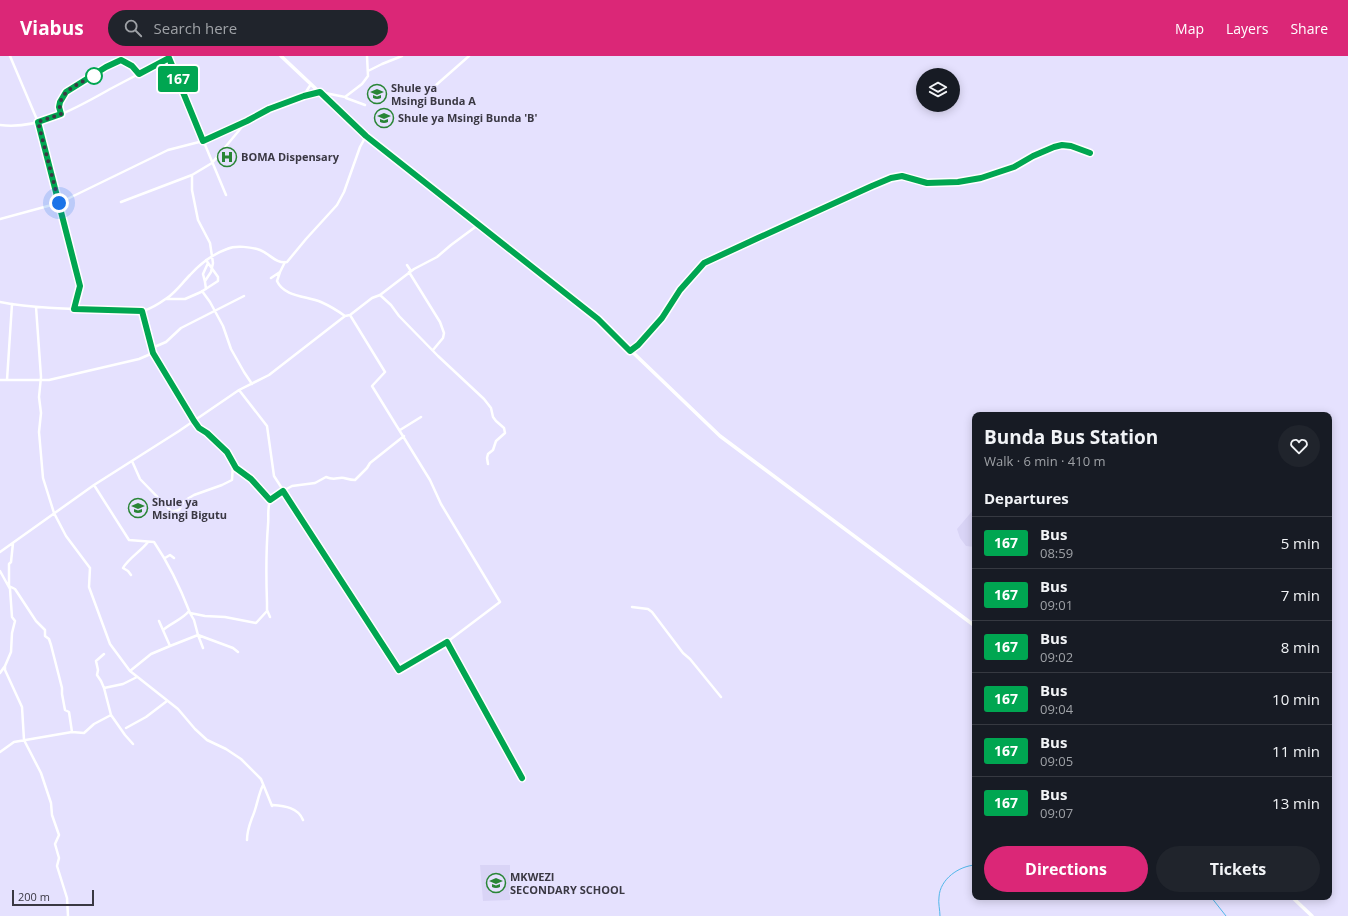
<!DOCTYPE html>
<meta charset="utf-8">
<style>
:root{--surface:#171b24;--page:#20242c;--text:#f1f3f6;--muted:#9ea1a6;--line:#363941;--accent:#db2777}
body{margin:0;font-family:"Open Sans",sans-serif;background:var(--page);color:var(--text);height:100vh;display:flex;flex-direction:column;font-size:15px;white-space:nowrap}
*{box-sizing:border-box;margin:0}
p{font-size:13px;color:var(--muted)}
.icon{flex:none;width:22px;height:22px;fill:none;stroke:currentColor;stroke-width:2;stroke-linecap:round;stroke-linejoin:round}
.map{position:relative;flex:1;overflow:hidden}
.side{position:absolute;left:972px;top:356px;width:360px;height:488px;display:flex;flex-direction:column;background:var(--surface);border-radius:8px;box-shadow:0 2px 10px #0003}
.side>*{flex:none}
.badge{padding:0 8px;border-radius:3px;font-size:14px;line-height:26px}
.controls{position:absolute;left:916px;top:12px;display:grid;gap:8px}
.controls a{display:grid;place-items:center;width:44px;height:44px;border-radius:50%;background:var(--surface);box-shadow:0 2px 10px #0003;font-size:20px}
.scale{position:absolute;left:12px;bottom:10px;width:82px;box-sizing:border-box;padding-left:4px;border:2px solid #3a3843;border-top:0;font-size:11px;line-height:14px;white-space:nowrap;color:#3a3843;-webkit-text-stroke:3px #e5e1fe;paint-order:stroke}
.you{position:absolute;width:20px;height:20px;margin:-10px;border:3px solid #fff;border-radius:50%;background:#1a73e8;box-shadow:0 0 0 6px #1a73e833}
.map>.badge{position:absolute;translate:-50% -50%;box-shadow:0 0 0 2px #fff}
h2{padding:0 12px;font-size:15px;line-height:36px}
.round{display:grid;place-items:center;flex:none;width:42px;height:42px;border-radius:21px;background:var(--page)}
.head{display:flex;align-items:center;justify-content:space-between;height:68px;padding:0 12px}
h1{font-size:19px;font-weight:700;line-height:30px}
.primary-button{display:flex;gap:8px;margin-top:auto;padding:8px 12px}
.primary-button a{flex:1;height:46px;border-radius:24px;background:var(--accent);color:#fff;font-size:16px;font-weight:700;line-height:46px;text-align:center}
.primary-button a+a{background:var(--page);color:var(--text)}
ul{padding:0;list-style:none}
li{display:flex;align-items:center;gap:12px;height:52px;padding:0 12px;border-top:1px solid var(--line)}
li div{flex:1}
li b{display:block;font-size:15px}
li em{font-style:normal}
li .badge{min-width:44px;font-weight:700;text-align:center}
header{display:flex;align-items:center;gap:24px;box-sizing:border-box;height:56px;padding:0 20px;background:var(--accent);color:#fff}
header strong{font-size:19px}
nav{display:flex;gap:22px;margin-inline-start:auto;font-size:14px}
.search{width:280px;height:36px;background:var(--page);display:flex;align-items:center;gap:10px;box-sizing:border-box;padding:0 14px;border-radius:22px;color:var(--muted);font-size:15px}
.map>svg:first-child{display:block}
.built{fill:#d9d4f6}
.lines{fill:none;stroke-linecap:round;stroke-linejoin:round}
.stream{stroke:#51b7ea;stroke-width:1}
.street{stroke:#fff;stroke-width:2.5}
.secondary{stroke:#fff;stroke-width:3.5}
.line-casing{stroke:#fff;stroke-width:9}
.line{stroke:#00a651;stroke-width:6}
.walk{stroke:#3a3843;stroke-width:4;stroke-dasharray:0 7.2}
.stop-dot{fill:#fff;stroke:#00a651;stroke-width:2}
.labels{text-anchor:middle;stroke-width:3;stroke-linejoin:round;paint-order:stroke}
.poi-label{font-size:11px;font-weight:bold;fill:#3a3843;stroke:#e5e1fe;text-anchor:start}
</style>
<header>
<strong>Viabus</strong>
<div class="search"><svg class="icon" aria-label="search" viewBox="0 0 24 24"><circle cx="10" cy="10" r="6"/><path d="M15 15l6 6"/></svg>Search here</div>
<nav><a>Map</a><a>Layers</a><a>Share</a></nav>
</header>
<div class="map">
<svg width="1348" height="860" viewBox="0 0 1348 860">
<rect width="100%" height="100%" fill="#e5e1fe"/>
<path class="built" d="M974,453H975V491L966,490L960,482L957,473Z
M480,809H510V844L483,845Z"/>
<g class="lines">
<path class="stream" d="M1211,841L1226,860
M940,860C940,854 938,847 939,841C940,823 959,810 975,809"/>
<path class="street" d="M10,0L38,66L67,177L80,230L74,253
M168,0L226,139
M368,15L382,8L402,0
M435,30L469,0
M304,39L311,28
M346,42L365,49
M61,58C55,37 77,29 92,21C99,16 106,11 113,7L121,4L133,10L139,18
M0,69C40,74 78,51 112,32C131,22 150,12 169,2
M121,146L192,119
M0,163L59,147L168,94L203,85L247,65L269,53L304,40L320,36L345,41L362,28L368,20L367,0
M285,206L280,216L277,225C284,241 307,240 321,246C330,250 338,255 345,260
M407,209L411,215
M409,216L440,266L444,277L443,282L433,294
M271,222L280,216
M205,225L211,216L213,207L210,187L198,164L192,134V119L212,107L246,66
M206,233L205,226L203,218L208,207
M202,235L210,246L223,270L231,293L244,316L252,328
M380,239L391,249L399,260L438,300L484,343L491,352L493,361L496,365L504,372L505,377L496,385L493,394L488,398L487,402L488,408
M166,243H185L201,236L218,225V221L206,204
M0,246C37,253 75,253 112,254C120,255 135,257 143,255C150,253 160,247 167,242C176,236 182,227 190,219C200,208 213,198 227,193C236,189 251,191 260,194C270,198 276,208 287,206L306,183L337,149L344,136L360,91L366,80
M36,251L41,321L39,341L41,357L39,376L43,422L54,457L66,480L90,512L89,531L110,588L130,615L178,653L195,673L207,684L226,693L241,703L261,723L272,750
M142,256L153,297L194,365L199,372L207,377L227,395L236,412L251,423L270,444C267,455 269,459 268,469C266,495 266,520 267,547V554L270,561
M350,259L385,316L372,330L430,424L441,448L500,546L447,586
M152,292L166,286L181,272L244,240
M631,295L638,289L661,262L680,234L704,207L872,130L891,122L903,120L927,127L957,126L981,121L1014,111L1033,100L1053,91L1062,89L1071,90L1089,97
M0,324H49L139,303L153,297
M7,324L12,248
M239,334L267,370L274,420L399,614L447,586L522,722
M400,374L421,361
M132,405L140,423L172,456L179,454L184,445L194,439L222,429L232,424L233,408
M94,429L129,484L154,486C169,508 180,531 190,557L205,560L225,561L256,567L267,555
M270,444L276,439L292,430L315,427L326,421C335,425 337,421 344,422C348,423 351,424 355,424L367,412L370,407L404,380
M13,487L11,506L9,508V530L15,533L36,565L45,574V580L49,583L51,589L62,632V638L65,654L69,656L72,676
M0,496L94,429L179,375L239,334L269,319L345,260L350,259L372,242L380,239L414,213L437,201L451,189L478,169
M165,502L170,499L174,502
M0,515L10,533L12,561L15,565L12,577L11,596L5,610V614L22,651L24,684L41,717L51,747L52,759L59,779L55,788L59,802L57,810L67,842L68,860
M131,519L128,515L123,512C128,503 141,495 148,486
M632,551L648,553L652,556L683,597L690,603L721,641
M159,565L170,590L198,579L194,564L190,557
M163,574C171,567 183,563 189,555
M203,592L198,579L233,592L238,596
M130,615L151,598L170,590
M0,617L5,610
M104,632L101,625L97,619L98,614L96,605L104,598
M111,659L125,679L133,688
M126,672L146,661L167,645
M0,696L14,686L72,676L84,677L94,668L111,659L104,632L123,628L137,621
M272,749C284,750 298,751 303,764
M247,784C247,775 249,770 252,762C257,751 258,739 263,729"/>
<path class="secondary" d="M281,0L366,80L598,263L720,380L975,570
M1292,841L1312,860"/>
</g>
<g class="lines">
<g class="line-casing">
<path id="line" d="M522,722L447,586L399,614L283,435L270,444L251,423L236,412L227,396L207,377L199,372L194,365L153,297L142,255L74,253L80,230L38,66L61,58L59,51L60,46L66,36L106,11L121,4L132,10L139,18L169,2L203,85L247,65L269,53L304,40L320,36L366,80L598,263L630,295L638,289L662,262L680,234L704,207L758,182L872,130L891,122L902,120L927,127L958,126L981,122L1014,111L1033,100L1054,91L1062,89L1071,90L1090,97"/>
</g>
<use href="#line" class="line"/>
<path class="walk" d="M59,147L38,66L61,58C54,37 78,28 94,20"/>
</g>
<defs>
<g id="school-ring" transform="scale(1)"><circle r="9.5" fill="#e5e1fe" stroke="#298536" stroke-width="1.5"/><path d="M0-5L7-2L0 1L-7-2ZM-4 1L0 2.5L4 1V4Q0 6-4 4Z" fill="#298536"/></g>
<g id="hospital-ring" transform="scale(1)"><circle r="9.5" fill="#e5e1fe" stroke="#298536" stroke-width="1.5"/><path d="M-5-5h3v3.5h4V-5h3V5h-3V1.5h-4V5h-3Z" fill="#298536"/></g>
</defs>
<g fill-rule="evenodd">
<use href="#school-ring" x="377" y="38"/>
<use href="#school-ring" x="384" y="62"/>
<use href="#hospital-ring" x="227" y="101"/>
<use href="#school-ring" x="138" y="452"/>
<use href="#school-ring" x="496" y="827"/>
</g>
<circle class="stop-dot" cx="94" cy="20" r="8"/>
<g class="labels">
<g class="poi-label">
<text x="391" y="36">Shule ya<tspan x="391" dy="13">Msingi Bunda A</tspan></text>
<text x="398" y="66">Shule ya Msingi Bunda 'B'</text>
<text x="241" y="105">BOMA Dispensary</text>
<text x="152" y="450">Shule ya<tspan x="152" dy="13">Msingi Bigutu</tspan></text>
<text x="510" y="825">MKWEZI<tspan x="510" dy="13">SECONDARY SCHOOL</tspan></text>
</g>
</g>
</svg>
<div class="controls">
<a><svg class="icon" aria-label="layers" viewBox="0 0 24 24"><path d="M12 4l9 5-9 5-9-5zM3 14l9 5 9-5"/></svg></a>
</div>
<div class="scale">200 m</div>
<div class="you" style="left:59px;top:147px"></div>
<b class="badge" style="left:178px;top:23px;background:#00a651;color:#fff">167</b>
<section class="side">
<div class="head"><div><h1>Bunda Bus Station</h1><p>Walk · 6 min · 410 m</p></div><a class="round"><svg class="icon" aria-label="heart" viewBox="0 0 24 24"><path d="M12 20l-8-8c-3-5 5-10 8-4 3-6 11-1 8 4z"/></svg></a></div>
<h2>Departures</h2>
<ul>
<li><span class="badge" style="background:#00a651;color:#fff">167</span><div><b>Bus</b><p>08:59</p></div><em>5 min</em></li>
<li><span class="badge" style="background:#00a651;color:#fff">167</span><div><b>Bus</b><p>09:01</p></div><em>7 min</em></li>
<li><span class="badge" style="background:#00a651;color:#fff">167</span><div><b>Bus</b><p>09:02</p></div><em>8 min</em></li>
<li><span class="badge" style="background:#00a651;color:#fff">167</span><div><b>Bus</b><p>09:04</p></div><em>10 min</em></li>
<li><span class="badge" style="background:#00a651;color:#fff">167</span><div><b>Bus</b><p>09:05</p></div><em>11 min</em></li>
<li><span class="badge" style="background:#00a651;color:#fff">167</span><div><b>Bus</b><p>09:07</p></div><em>13 min</em></li>
</ul>
<div class="primary-button"><a>Directions</a><a>Tickets</a></div>
</section>
</div>
